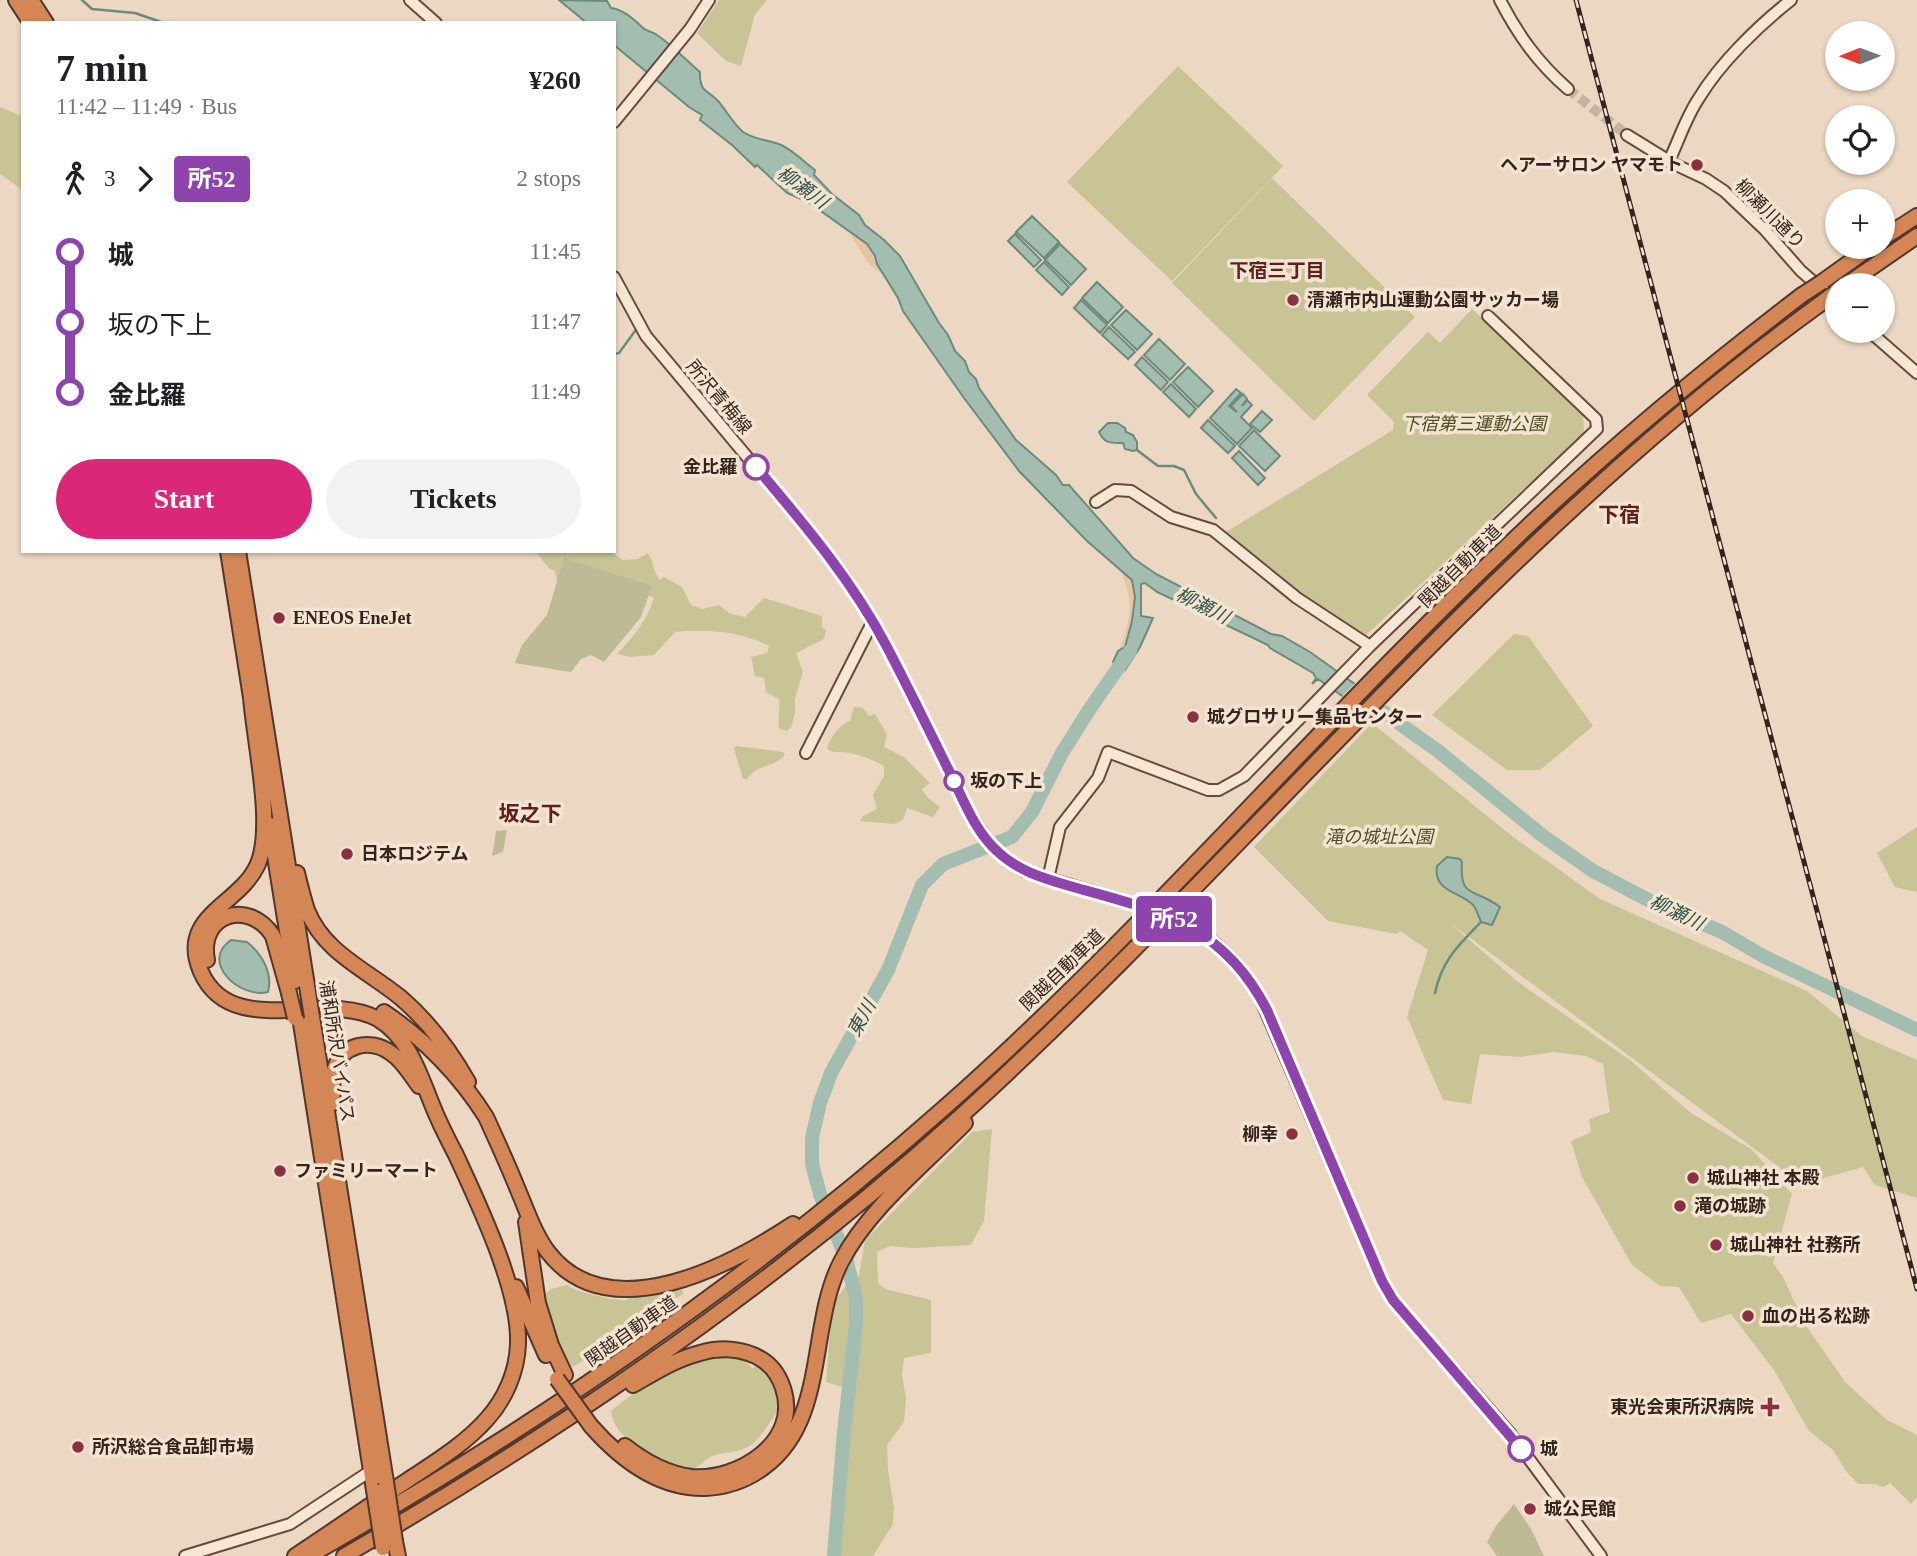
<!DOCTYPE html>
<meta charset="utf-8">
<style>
:root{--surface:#fff;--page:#f2f2f2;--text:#202124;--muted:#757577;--accent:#db2777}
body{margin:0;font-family:"Times New Roman","Noto Sans JP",serif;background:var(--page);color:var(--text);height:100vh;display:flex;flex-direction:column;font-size:26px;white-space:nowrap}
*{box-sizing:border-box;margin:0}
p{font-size:23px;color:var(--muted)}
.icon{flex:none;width:38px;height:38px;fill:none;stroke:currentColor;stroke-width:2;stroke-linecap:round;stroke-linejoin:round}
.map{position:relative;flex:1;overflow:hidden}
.panel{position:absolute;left:21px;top:21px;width:595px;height:532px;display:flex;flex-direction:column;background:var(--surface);border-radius:0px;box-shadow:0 2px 5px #0004}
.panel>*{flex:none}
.badge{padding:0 14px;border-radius:5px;font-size:24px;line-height:46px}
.needle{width:46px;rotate:269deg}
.fabs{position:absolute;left:1825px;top:21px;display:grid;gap:14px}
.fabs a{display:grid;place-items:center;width:70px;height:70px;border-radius:50%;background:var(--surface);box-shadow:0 2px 5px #0004;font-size:35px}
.map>.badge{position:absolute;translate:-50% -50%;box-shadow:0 0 0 4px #fff}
.legs{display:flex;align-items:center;gap:10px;height:77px;padding:0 35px;font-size:23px}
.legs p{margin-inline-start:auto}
.summary{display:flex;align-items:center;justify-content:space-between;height:119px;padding:0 35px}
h1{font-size:38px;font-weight:600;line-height:52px}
.cta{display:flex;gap:14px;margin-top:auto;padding:14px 35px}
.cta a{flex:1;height:80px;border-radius:42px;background:var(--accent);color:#fff;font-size:28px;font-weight:600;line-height:80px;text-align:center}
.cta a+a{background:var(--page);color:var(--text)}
ul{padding:0 35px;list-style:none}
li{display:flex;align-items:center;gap:24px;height:70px;font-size:26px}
li i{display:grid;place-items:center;width:10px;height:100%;margin:0 9px;background:currentColor}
li i::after{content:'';width:18px;height:18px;margin:-9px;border:5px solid;border-radius:50%;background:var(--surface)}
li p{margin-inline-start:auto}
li:first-child i{background:linear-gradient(#0000 50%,currentColor 0)}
li:last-child i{background:linear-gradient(currentColor 50%,#0000 0)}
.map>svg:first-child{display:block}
.green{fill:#c8c496}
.sand{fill:#e5c6a0}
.cemetery{fill:#bdba95}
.water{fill:#a4bdb1;stroke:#6c8b7d;stroke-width:2}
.pier{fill:#ebd7c2}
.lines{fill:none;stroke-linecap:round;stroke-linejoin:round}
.stream{stroke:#6c8b7d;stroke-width:2.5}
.river{stroke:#a4bdb1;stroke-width:14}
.secondary-tunnel{stroke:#c6b3a1;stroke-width:10;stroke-dasharray:10 5;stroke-linecap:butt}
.secondary-casing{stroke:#654a3d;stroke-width:14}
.highway-casing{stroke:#51382e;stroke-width:18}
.secondary{stroke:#f6e6d4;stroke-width:10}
.highway{stroke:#d58657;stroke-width:14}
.rail-casing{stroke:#34241d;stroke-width:5}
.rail{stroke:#f3e3d1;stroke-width:2.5;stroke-dasharray:8;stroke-linecap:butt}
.secondary-bridge-casing{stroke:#654a3d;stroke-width:14;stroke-linecap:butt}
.highway-bridge-casing{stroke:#51382e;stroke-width:18;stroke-linecap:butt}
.secondary-bridge{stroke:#f6e6d4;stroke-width:10}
.highway-bridge{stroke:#d58657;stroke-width:14}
.line-1-casing{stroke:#fff;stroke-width:16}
.line-1{stroke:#8e44ad;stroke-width:10}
.poi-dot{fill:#8e2e41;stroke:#f3e3d1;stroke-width:2.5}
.stop-1-dot{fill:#fff;stroke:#8e44ad;stroke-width:3.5}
.labels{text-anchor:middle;stroke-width:7;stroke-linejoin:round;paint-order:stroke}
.poi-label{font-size:18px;font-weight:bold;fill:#34241d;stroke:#f3e3d1;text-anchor:start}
.street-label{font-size:18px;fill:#34241d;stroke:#f3e3d1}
.park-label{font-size:18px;font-style:italic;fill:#4c4f25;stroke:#f3e3d1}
.stop-label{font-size:18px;font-weight:bold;fill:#34241d;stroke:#f3e3d1;text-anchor:start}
.water-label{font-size:19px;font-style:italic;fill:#2e5349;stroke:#f3e3d1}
.neighbourhood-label{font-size:19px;font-weight:bold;fill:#5e2120;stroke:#f3e3d1}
.quarter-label{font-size:21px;font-weight:bold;fill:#5e2120;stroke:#f3e3d1}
</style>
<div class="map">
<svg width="1917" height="1556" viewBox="0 0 1917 1556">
<rect width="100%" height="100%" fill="#ebd7c2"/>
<path class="green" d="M719,0H767L755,14L741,66L726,61L697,33Z
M1178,66L1283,166L1172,281L1067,182Z
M0,107L23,117V190L0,174Z
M1272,178L1415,317L1314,421L1172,283Z
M1472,309L1583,415L1584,433L1365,636L1301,593L1226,532L1393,430L1394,422L1367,395L1428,332L1440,343Z
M535,551H610L623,560L638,559L648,553C654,562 653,572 660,580L664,577L682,587L691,605L702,609L718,605L731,614L745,617L764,598L822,616V627L826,630L824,639L796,653L803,672L795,698V712L791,728L786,731L779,728C777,718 781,709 779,699L766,692L764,678L755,676L751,657L767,653L769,646C739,631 708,629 675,632L654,655L630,657L617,654C633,637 647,621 654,598L635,588L558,584L555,571L549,568Z
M1514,634L1528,636L1593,726L1540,770H1507L1432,715Z
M854,707L863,708L869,716L875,714L887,734L884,747L904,757L930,783L922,789L927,797L940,807L933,817L907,808L903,820L895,824L860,821L863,816L877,809L873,795L884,776V766C875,760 860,755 850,753C841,751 834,754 827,749C830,737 839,725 850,721Z
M1372,723L1512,836L1600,899L1807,991L1862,1036L1917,1060V1198L1875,1185L1863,1167L1802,1184L1450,923L1518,982L1631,1061L1691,1113L1751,1149L1792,1194L1773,1263L1783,1277L1804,1323L1846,1383L1887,1420L1917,1435V1497L1911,1504L1890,1483L1883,1487L1875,1484H1858L1846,1471L1833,1450L1809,1431L1774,1370L1731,1314L1701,1323L1679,1287L1660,1286L1632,1265L1582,1177L1571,1141L1591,1132L1589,1119L1610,1112L1603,1064L1586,1056L1553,1052L1521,1057L1480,1054L1471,1104L1443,1100L1407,1017L1428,950L1400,931L1397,934L1328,921L1254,847Z
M736,746L783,752L785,755C771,770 759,762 747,779H743L734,749Z
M1917,827V892L1895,887L1877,853Z
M992,1129L984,1221L971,1245L914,1248L890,1246L877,1252L878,1283L885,1289L931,1300V1353L904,1358L902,1375L906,1398L904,1422L887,1445L888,1470L894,1509L893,1524L873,1556H837L854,1391L826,1382L832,1305L845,1287L859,1276L865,1240L972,1132Z
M567,1285C573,1291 618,1302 627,1300L630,1296L648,1297L676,1288L682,1290L684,1294L674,1299L649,1323C643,1322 615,1328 610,1331L612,1336L618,1334L623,1338C616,1352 599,1353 587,1358C581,1361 577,1365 571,1367C562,1360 554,1338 552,1327C551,1318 554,1324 551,1316C549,1308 545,1304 545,1295L551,1289Z
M710,1357L743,1359L752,1368L759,1366C776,1381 786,1401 771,1421C765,1429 760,1439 751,1445C739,1454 722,1451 710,1457C701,1462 700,1469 688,1469C667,1468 651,1455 635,1445C623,1436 613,1427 611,1411C640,1386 674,1367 710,1357Z"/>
<path class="sand" d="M850,234L867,244L882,274L868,263Z
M1120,569C1124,573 1130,576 1132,581C1139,594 1131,644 1119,651C1132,616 1134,603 1120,569Z"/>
<path class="cemetery" d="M564,558L652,586L641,617L604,662L591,655L581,659L571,672L515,663L522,645L547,615Z
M507,830L503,852L492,856L496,831Z
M1514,1504L1531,1529L1544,1556H1497L1487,1542L1496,1526Z"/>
<path class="water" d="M559,0L607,1L611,8C623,9 635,20 643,28C646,31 653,32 657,35C673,46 686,60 700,72C699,93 709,90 719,102C727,112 733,123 743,132C753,139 768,140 779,144C792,149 804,162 815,170L814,175L832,194L859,215L865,225L884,240L900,256L939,323L948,335L955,351L965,361L969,372L976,379L979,388L1016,440L1056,475L1063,485H1069L1133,558L1156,574L1271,634L1282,636L1310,652L1391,710L1379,722L1318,679L1312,684L1316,678L1313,673L1270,648L1268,645L1157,592L1145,583L1141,584V616L1153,618L1140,647L1125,670L1113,662L1118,651L1125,647L1132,621L1135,597L1132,580L1087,541L1019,471L964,398L903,311L898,298L877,264L875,256L867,244L808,202L787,193L757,165L755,167L732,145L700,120L702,115L689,107L614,45V23H587Z
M1032,216L1059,242L1044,258L1016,232Z
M1015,234L1041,260L1034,267L1008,241Z
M1060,244L1086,269L1071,285L1045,260Z
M1044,262L1069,287L1062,295L1036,270Z
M1097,282L1123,307L1108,323L1082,298Z
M1081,300L1107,325L1100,333L1074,308Z
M1126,310L1152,334L1137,350L1111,325Z
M1109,327L1135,352L1128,359L1102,335Z
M1159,339L1185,364L1170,380L1144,355Z
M1142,357L1168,382L1161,390L1135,365Z
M1188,367L1213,391L1198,407L1173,382Z
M1171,384L1196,409L1189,417L1163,392Z
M1236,389L1241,393L1229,406L1237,412L1231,406L1243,394L1247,399L1242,406L1247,400L1252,405L1241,417L1252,428L1237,444L1210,418Z
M1262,411L1272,420L1260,432L1250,424Z
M1208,420L1235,446L1228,453L1201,428Z
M1108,423H1117L1125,428L1126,432L1133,435L1137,442V450L1133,451L1125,449L1123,443C1110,443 1105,444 1099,432Z
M1254,430L1280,456L1265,471L1239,446Z
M1239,451L1265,478L1258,485L1232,458Z
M1447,857L1460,859L1462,862C1459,900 1476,888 1500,907L1492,925L1481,922C1479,917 1477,911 1474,906C1461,891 1433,893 1437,866Z
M231,940L247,942C262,954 273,973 268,992C240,999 199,962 231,940Z"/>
<path class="pier" d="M1357,681L1388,704L1372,721L1340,699Z"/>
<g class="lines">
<path class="stream" d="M82,0L92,9L135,13L164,23
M614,354L619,353L635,331
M1137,450L1158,466H1174L1184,470L1196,494L1216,518
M1435,993C1442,960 1458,946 1481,922"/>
<path class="river" d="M1372,704L1438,751L1543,836L1593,871L1658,905L1722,932L1763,956L1917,1030
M834,1556L844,1432L856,1325V1299L846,1258L820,1194L812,1164V1138L820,1103L831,1073L888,970L922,885L943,864L1012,837L1032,812L1062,753L1089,710L1130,651"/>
<path class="secondary-tunnel" d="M1568,89L1627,135"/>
<g class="secondary-casing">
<path id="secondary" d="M410,0L436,23
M1500,0C1518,35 1538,63 1568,89
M614,122L690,29L709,0
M1627,135L1674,164L1706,179L1724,191L1765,230L1801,271L1838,303
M1669,161C1679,140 1686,117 1699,98C1720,63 1759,25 1791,0
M614,277L646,336L809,531L845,577L888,648L969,812L990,844L1005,858L1024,871L1131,903
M1869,331L1917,373
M1096,502L1115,490L1131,491L1171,517L1213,530L1297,598L1370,646
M806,753L873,621
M1048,879L1060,827L1098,778L1108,752L1208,790H1219L1244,776L1370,646L1597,429L1596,419L1488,316
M1181,921C1215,938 1241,964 1259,996L1382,1281L1393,1300L1509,1432L1601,1556
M185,1556L290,1524L375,1468"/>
</g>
<g class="highway-casing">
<path id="highway" d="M16,0L31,23
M31,0L46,23
M1883,238L1917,216
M1822,282L1871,247
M1846,285L1917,236
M228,551L252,704
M238,551L308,992
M251,697C254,741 275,828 257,866C238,906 177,916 201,972C232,1041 324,989 378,1019C408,1037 419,1072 431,1102C438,1120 447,1138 456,1155C479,1205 520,1290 518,1344C517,1372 505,1399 487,1419C465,1444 435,1462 408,1480C370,1505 333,1531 295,1556
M270,825L295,981
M297,873C300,885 303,898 307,910C324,953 367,970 401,998C429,1022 450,1050 468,1082
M207,960C198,914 249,898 273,936L289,993
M384,1012C424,1039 460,1076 486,1117C497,1141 508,1165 518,1190C527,1211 534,1233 548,1252C609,1331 731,1265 793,1224
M300,1017L374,1490
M312,1017L386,1482
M333,1103C332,1093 332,1081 334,1071C341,1044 370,1038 391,1053C403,1061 410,1074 419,1086
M526,1222L538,1303L551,1345L565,1375
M516,1287L546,1355
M591,1426C620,1459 659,1489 705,1488C726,1487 747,1480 764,1467C828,1420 808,1326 841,1262C868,1209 924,1165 965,1123
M625,1446C644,1461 667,1474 692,1477C738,1481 801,1442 783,1388C779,1376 773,1366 761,1359C743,1348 720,1347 700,1353C676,1359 654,1373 633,1385
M395,1541L398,1556
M309,1556C535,1427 749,1281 944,1108C1141,934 1312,732 1502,551C1597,459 1697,375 1802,295
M344,1556C563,1430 773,1286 961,1116C1251,852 1497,539 1816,307"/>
</g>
<use href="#secondary" class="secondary"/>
<use href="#highway" class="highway"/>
<g class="rail-casing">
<path id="rail" d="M1576,0L1917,1289"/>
</g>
<use href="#rail" class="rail"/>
<g class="secondary-bridge-casing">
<path id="secondary-bridge" d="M1131,903L1181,921"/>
</g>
<g class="highway-bridge-casing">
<path id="highway-bridge" d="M1802,295L1822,282
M1816,307L1835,293
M308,992L312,1017
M289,993L295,1018
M557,1379L591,1426
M386,1482L395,1541
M374,1490L383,1548"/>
</g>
<use href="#secondary-bridge" class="secondary-bridge"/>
<use href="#highway-bridge" class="highway-bridge"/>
</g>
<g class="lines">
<g class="line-1-casing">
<path id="line-1" d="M756,467C804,524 852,580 887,647C909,689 930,732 951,775C964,801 975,831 997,851C1019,872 1046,879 1073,887C1159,911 1223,924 1267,1010L1382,1281L1393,1300L1521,1449"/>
</g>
<use href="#line-1" class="line-1"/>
</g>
<g class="poi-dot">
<circle cx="1697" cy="165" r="7"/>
<circle cx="1293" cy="300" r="7"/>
<circle cx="279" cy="618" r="7"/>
<circle cx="1193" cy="717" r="7"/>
<circle cx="347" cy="854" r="7"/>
<circle cx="1292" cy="1134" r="7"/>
<circle cx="280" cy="1171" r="7"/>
<circle cx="1693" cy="1178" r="7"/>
<circle cx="1680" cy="1206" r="7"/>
<circle cx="1716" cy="1245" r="7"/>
<circle cx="1748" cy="1316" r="7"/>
<path d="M1766.5 1396.5h7v7h7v7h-7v7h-7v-7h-7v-7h7z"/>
<circle cx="78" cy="1447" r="7"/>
<circle cx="1530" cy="1509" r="7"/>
</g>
<g class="stop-1-dot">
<circle cx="756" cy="467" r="12"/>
<circle cx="954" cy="781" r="9"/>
<circle cx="1521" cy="1449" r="12"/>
</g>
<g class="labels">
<g class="poi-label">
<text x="1683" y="171" text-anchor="end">ヘアーサロン ヤマモト</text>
<text x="1307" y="306">清瀬市内山運動公園サッカー場</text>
<text x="293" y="624">ENEOS EneJet</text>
<text x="1207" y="723">城グロサリー集品センター</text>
<text x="361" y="860">日本ロジテム</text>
<text x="1278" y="1140" text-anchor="end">柳幸</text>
<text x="294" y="1177">ファミリーマート</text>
<text x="1707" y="1184">城山神社 本殿</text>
<text x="1694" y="1212">滝の城跡</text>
<text x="1730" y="1251">城山神社 社務所</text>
<text x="1762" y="1322">血の出る松跡</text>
<text x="1754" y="1413" text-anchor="end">東光会東所沢病院</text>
<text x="92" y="1453">所沢総合食品卸市場</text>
<text x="1544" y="1515">城公民館</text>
</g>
<g class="street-label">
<text transform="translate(1770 214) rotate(45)" y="6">柳瀬川通り</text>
<text transform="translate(719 397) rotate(50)" y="6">所沢青梅線</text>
<text transform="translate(1460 566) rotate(-45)" y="6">関越自動車道</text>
<text transform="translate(1062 970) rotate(-44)" y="6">関越自動車道</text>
<text transform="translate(337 1051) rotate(81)" y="6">浦和所沢バイパス</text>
<text transform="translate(631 1331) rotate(-35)" y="6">関越自動車道</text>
</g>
<g class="park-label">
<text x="1474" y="430">下宿第三運動公園</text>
<text x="1379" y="843">滝の城址公園</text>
</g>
<g class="stop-label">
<text x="737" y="473" text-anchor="end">金比羅</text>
<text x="970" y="787">坂の下上</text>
<text x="1540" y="1455">城</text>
</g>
<g class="water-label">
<text transform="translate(803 187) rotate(36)" y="7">柳瀬川</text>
<text transform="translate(1203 605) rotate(27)" y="7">柳瀬川</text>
<text transform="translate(1677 912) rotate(26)" y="7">柳瀬川</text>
<text transform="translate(861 1018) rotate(-61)" y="7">東川</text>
</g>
<g class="neighbourhood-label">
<text x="1277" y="277">下宿三丁目</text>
</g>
<g class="quarter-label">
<text x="1619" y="522">下宿</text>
<text x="530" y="821">坂之下</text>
</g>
</g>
</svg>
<div class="fabs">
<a><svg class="needle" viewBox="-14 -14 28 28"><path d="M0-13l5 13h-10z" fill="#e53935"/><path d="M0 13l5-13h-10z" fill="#757577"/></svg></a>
<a><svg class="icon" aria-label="locate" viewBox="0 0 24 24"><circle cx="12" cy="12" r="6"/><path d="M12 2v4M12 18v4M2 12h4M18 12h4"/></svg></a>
<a>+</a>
<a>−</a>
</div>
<b class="badge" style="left:1174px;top:919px;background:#8e44ad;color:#fff">所52</b>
<section class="panel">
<div class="summary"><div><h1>7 min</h1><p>11:42 – 11:49 · Bus</p></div><b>¥260</b></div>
<div class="legs"><svg class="icon" aria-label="walk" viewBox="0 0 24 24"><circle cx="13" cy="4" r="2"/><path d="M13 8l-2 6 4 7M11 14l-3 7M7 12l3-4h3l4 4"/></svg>3<svg class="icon" aria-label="forward" viewBox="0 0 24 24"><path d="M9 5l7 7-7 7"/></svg><b class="badge" style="background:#8e44ad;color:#fff">所52</b><p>2 stops</p></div>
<ul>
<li><i style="color:#8e44ad"></i><b>城</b><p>11:45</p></li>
<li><i style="color:#8e44ad"></i><span>坂の下上</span><p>11:47</p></li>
<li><i style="color:#8e44ad"></i><b>金比羅</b><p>11:49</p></li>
</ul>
<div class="cta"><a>Start</a><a>Tickets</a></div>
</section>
</div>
